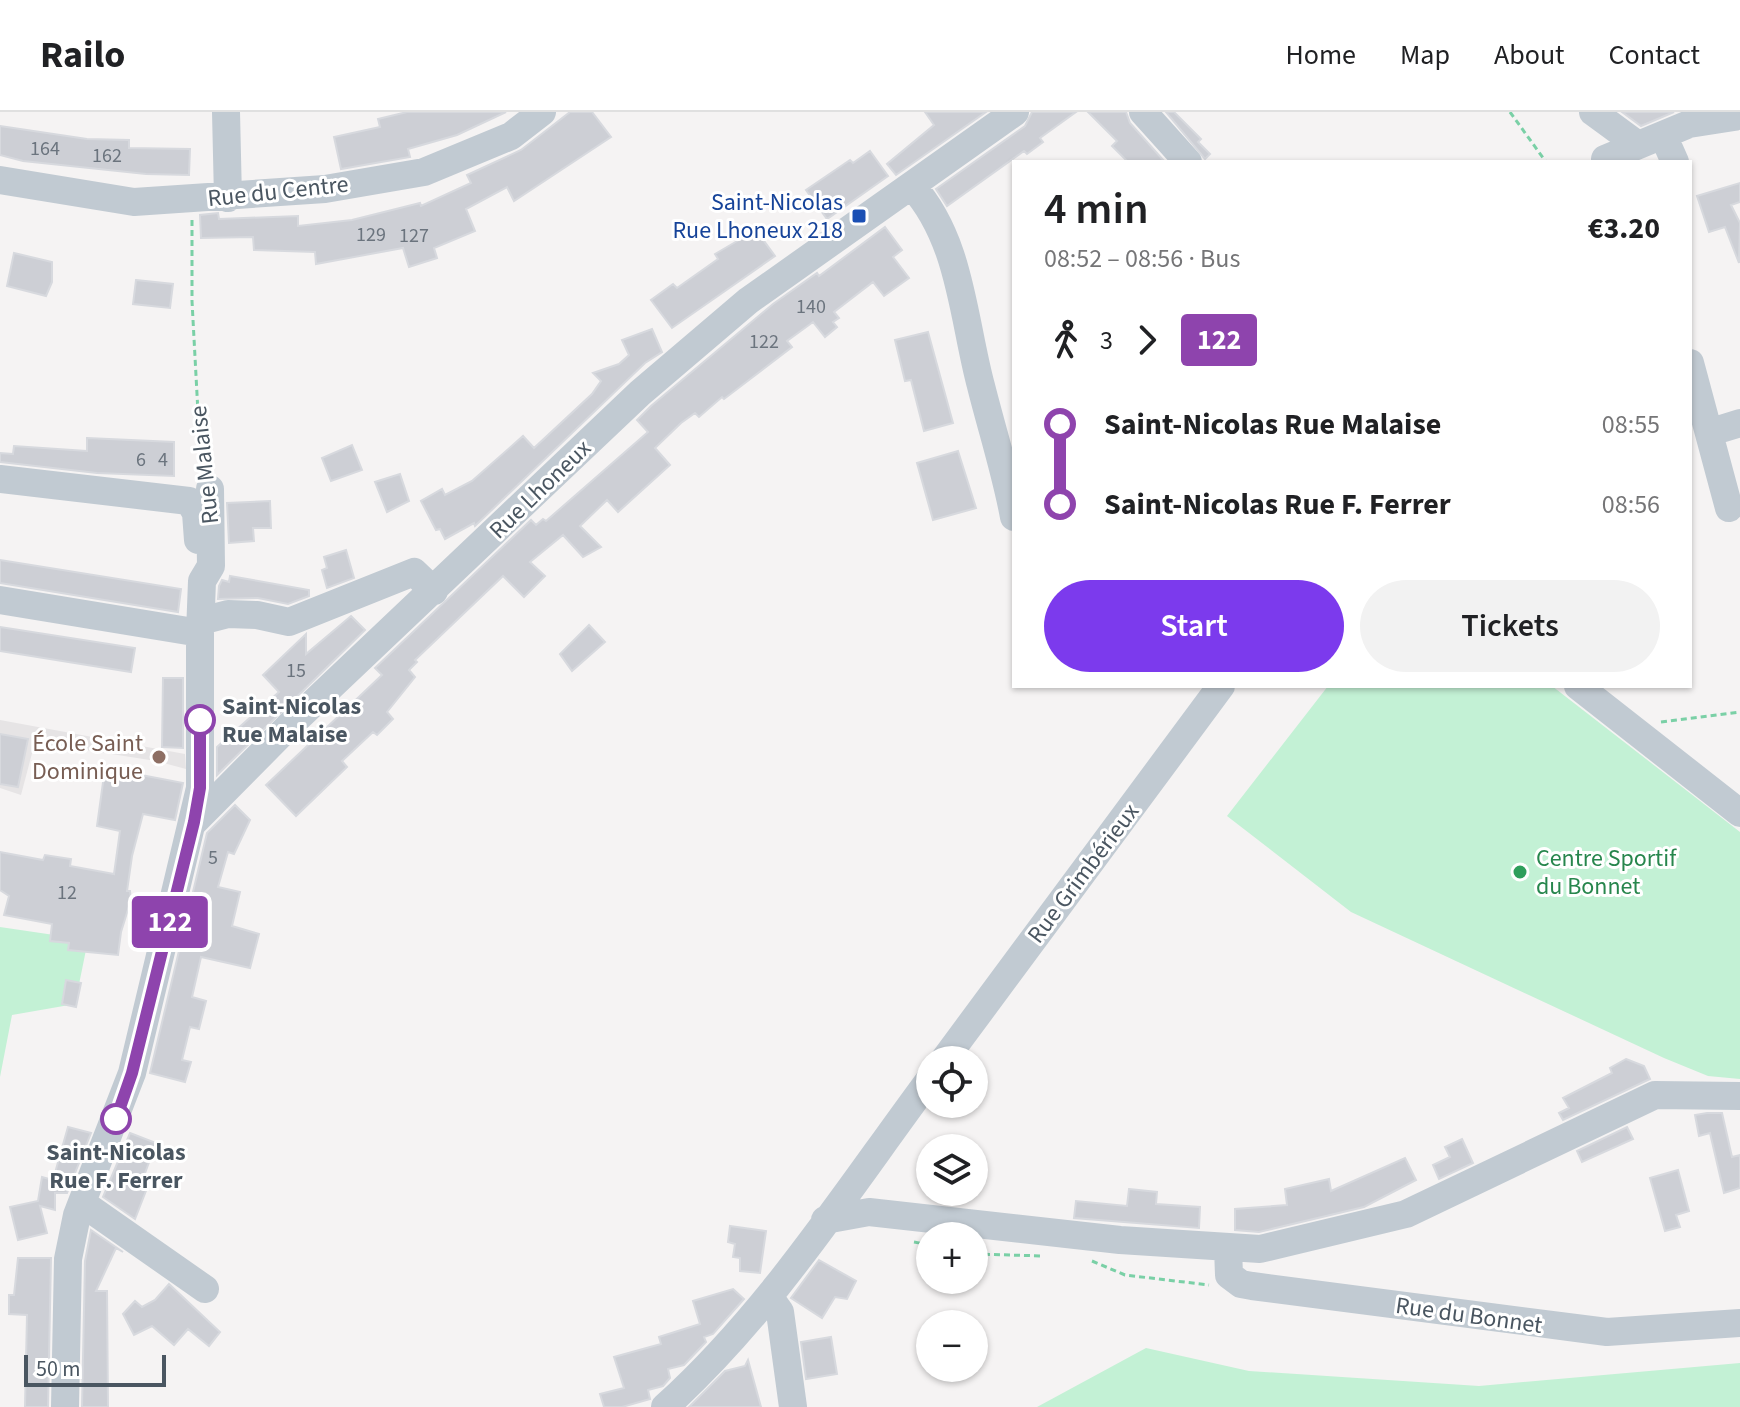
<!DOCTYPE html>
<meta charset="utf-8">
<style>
:root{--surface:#fff;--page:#f2f2f2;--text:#202124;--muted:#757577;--line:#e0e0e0;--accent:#7c3aed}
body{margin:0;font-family:"Source Sans 3",sans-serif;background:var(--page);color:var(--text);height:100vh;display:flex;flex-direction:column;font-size:30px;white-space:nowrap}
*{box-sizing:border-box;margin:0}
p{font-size:26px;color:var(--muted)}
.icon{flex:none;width:44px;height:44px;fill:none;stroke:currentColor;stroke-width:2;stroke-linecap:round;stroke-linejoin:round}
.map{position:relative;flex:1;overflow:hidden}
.sheet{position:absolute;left:1012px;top:48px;width:680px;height:528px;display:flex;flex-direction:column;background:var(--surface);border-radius:0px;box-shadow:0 2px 6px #0004}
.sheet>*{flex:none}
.badge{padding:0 16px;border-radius:6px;font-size:28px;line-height:52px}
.fabs{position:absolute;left:916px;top:934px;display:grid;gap:16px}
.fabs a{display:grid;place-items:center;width:72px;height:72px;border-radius:50%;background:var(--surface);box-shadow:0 2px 6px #0004;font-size:40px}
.scale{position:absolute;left:24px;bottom:20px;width:142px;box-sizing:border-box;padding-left:8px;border:4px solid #4a5661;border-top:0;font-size:22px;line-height:28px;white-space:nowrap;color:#4a5661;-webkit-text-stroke:6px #fff;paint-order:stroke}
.map>.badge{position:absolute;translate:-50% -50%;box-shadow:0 0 0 4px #fff}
.legs{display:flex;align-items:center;gap:12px;height:88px;padding:0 32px;font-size:26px}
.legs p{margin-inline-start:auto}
.headline{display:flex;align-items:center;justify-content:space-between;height:136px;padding:0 32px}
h1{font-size:44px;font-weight:600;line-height:60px}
.button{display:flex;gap:16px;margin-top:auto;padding:16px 32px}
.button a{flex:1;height:92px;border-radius:48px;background:var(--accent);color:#fff;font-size:32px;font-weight:600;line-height:92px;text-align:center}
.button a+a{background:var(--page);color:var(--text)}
ul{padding:0 32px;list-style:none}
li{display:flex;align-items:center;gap:28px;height:80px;font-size:30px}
li i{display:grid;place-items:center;width:12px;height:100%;margin:0 10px;background:currentColor}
li i::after{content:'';width:20px;height:20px;margin:-10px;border:6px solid;border-radius:50%;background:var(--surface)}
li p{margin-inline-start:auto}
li:first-child i{background:linear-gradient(#0000 50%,currentColor 0)}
li:last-child i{background:linear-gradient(currentColor 50%,#0000 0)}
header{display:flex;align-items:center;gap:48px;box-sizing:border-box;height:112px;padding:0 40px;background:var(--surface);border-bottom:2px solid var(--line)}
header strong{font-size:38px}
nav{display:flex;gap:44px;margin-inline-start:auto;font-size:28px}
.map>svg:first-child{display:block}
.education{fill:#e6e4e5}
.green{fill:#c3f1d5}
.building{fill:#cdcfd5;stroke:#d7d9de;stroke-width:2}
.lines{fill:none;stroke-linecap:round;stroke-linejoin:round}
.path{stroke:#7ad0a6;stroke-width:3;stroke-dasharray:6 4;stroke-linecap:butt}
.minor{stroke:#c1cad2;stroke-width:28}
.line-1-casing{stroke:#fff;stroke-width:18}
.line-1{stroke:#8e44ad;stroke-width:12}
.transit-dot{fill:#1a4fb4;stroke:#fff;stroke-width:3}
.stop-1-dot{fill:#fff;stroke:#8e44ad;stroke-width:4}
.education-dot{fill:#8d6e63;stroke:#fff;stroke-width:3}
.leisure-dot{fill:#2e9e5b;stroke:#fff;stroke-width:3}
.labels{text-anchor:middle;stroke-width:6;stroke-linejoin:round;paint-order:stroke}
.number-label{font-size:20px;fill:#6b747e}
.street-label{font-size:24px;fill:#4a5661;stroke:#fff}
.transit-label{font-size:24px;fill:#164399;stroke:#fff;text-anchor:end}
.stop-label{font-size:24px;font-weight:bold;fill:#4a5661;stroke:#fff;text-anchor:start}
.education-label{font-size:24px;fill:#785e54;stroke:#fff;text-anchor:end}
.leisure-label{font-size:24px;fill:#27864d;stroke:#fff;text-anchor:start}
</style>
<header>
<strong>Railo</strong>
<nav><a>Home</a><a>Map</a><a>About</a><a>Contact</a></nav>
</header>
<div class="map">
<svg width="1740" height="1295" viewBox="0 0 1740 1295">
<rect width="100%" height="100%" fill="#f5f3f3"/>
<path class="education" d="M0,608L185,642L186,657L156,649L35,630L21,683L0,676Z"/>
<path class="green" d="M1328,574H1552L1740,720V967L1708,964L1664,946L1351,800L1227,704Z
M0,815L88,828L75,892L12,903L0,965Z
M1146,1236L1249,1259L1479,1274L1740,1251V1295H1037Z"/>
<path class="building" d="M407,0H506L457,23L408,37L410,45L341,57L334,25L380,15L378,7Z
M570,0H592L611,25L514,89L507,75L466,97L475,119L434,136L437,146L409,155L403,136L316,152L315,140L254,138L253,125L201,126L200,103L218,101L219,107L298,104V114L352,108L420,91L421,94L471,71L467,63L521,38Z
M925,0H986L896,63L887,52L934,13Z
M1032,0H1076L1040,26L1043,30L1027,42L1024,39L947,94L936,77L1025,14Z
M1088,0H1126L1130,11L1165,50H1128L1112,34L1117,29Z
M1166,0H1174L1201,27L1198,30L1210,42L1205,47Z
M1622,0H1674L1641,14Z
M0,14L87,27L129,28V36L190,37L189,63L146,62L23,49L0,43Z
M870,39L888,64L827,107L806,78L850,48L853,51Z
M1740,71V90L1731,93L1740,111L1739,151L1725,115L1709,120L1697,84Z
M885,115L902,138L893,145L909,166L884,184L873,170L834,200L839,206L833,210L837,215L825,225L813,210L787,229L792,235L724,287L722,285L699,305L695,301L681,311L655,336L670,353L618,400L607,388L580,414L601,435L583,445L563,423L530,450L545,464L524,485L503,464L415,548L417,550L409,558L415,565L387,600L393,607L377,623L373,620L342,649L347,655L296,704L266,673L382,563L375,556L531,408L536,413L543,407L546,409L648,320L637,308L651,294L773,192L817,161L819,164Z
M756,118L775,144L672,216L651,188L673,172L677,176L718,147L715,142Z
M14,141L52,150V170L46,184L7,174Z
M136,168L173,172L170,196L133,192Z
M652,217L662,240L645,251L475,414L474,411L445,427L440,417L436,418L421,389L442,377L445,383L472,369L523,324L534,336L592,282L601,269L593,261L619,252L629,243L622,228Z
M928,220L953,311L924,319L911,268L905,269L895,228Z
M87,326L174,330V364L97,361L0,350V341L13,342L14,334L87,339Z
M352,333L362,358L331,369L322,346Z
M958,339L976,396L933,408L917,351Z
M400,362L409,389L387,400L375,370Z
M270,389L271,416H253L254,429L229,431L227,391Z
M346,438L354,466L327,476L322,458L327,456L324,445Z
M0,448L181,477L178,500L0,471Z
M230,464L309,478V484L288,492L258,486L218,487L219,474L222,468L229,470Z
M351,504L365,518L217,663V635L279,580L263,563L306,522V542Z
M589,513L605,530L572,559L560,542Z
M0,515L135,536L131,560L0,539Z
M163,566H183V636L162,635Z
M0,622L28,627L18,675L0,672Z
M105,656L183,671L175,708L143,702L132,744L127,779H130L131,788L121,820L118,843L68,838L69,831L50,829L52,812L4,803L9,784L0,778V740L43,748L45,743L71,747L70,754L114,762L120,719L97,714Z
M235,693L250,708L234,742L228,740L218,775L240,780L232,814L259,822L250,856L201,845L192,885L206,889L199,917L190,915L182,948L191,950L185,970L150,961L207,721Z
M66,868L81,871L76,895L62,892Z
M1626,947L1644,954L1650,967L1563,1008L1559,1001L1569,996L1563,986L1612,961L1610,956Z
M1707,1001H1722L1732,1045L1740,1043V1076L1724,1081L1710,1021L1699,1024L1695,1003Z
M68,1015L91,1021L67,1081H55V1098L40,1094L47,1121L18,1128L10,1095L38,1089L42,1065L53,1068Z
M1627,1015L1633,1027L1582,1050L1577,1039Z
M130,1021L156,1031L144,1064L151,1066L135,1107L103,1085Z
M1462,1027L1473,1051L1439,1067L1433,1053L1450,1045L1445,1035Z
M1405,1046L1416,1068L1364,1095L1259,1120L1235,1118V1097L1287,1093L1285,1077L1329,1067L1331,1079Z
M1678,1058L1689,1099L1676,1103L1680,1115L1665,1119L1650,1066Z
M1129,1077L1157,1080L1156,1092L1200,1095L1199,1116L1074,1106L1076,1089L1127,1094Z
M730,1114L766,1119L760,1161L740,1159V1146L733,1145L735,1132L728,1130Z
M91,1118L123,1140L116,1136L96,1179H107L108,1295H82L85,1149Z
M18,1146H51L48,1295H25L27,1203L9,1202V1183H14Z
M819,1148L856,1169L847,1187L835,1185L822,1206L791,1186Z
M169,1172L220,1220L209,1234L188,1217L174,1233L152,1214L134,1223L123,1202L135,1189L142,1195L155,1188Z
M733,1177L744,1187L713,1222L704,1225L706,1230L684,1253L668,1257L670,1266L663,1274L648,1278L650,1287L622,1295H604L600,1282L624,1276L614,1245L661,1232L659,1225L700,1212L693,1189Z
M831,1225L837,1262L806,1267L801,1230Z
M748,1248L761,1295H689L725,1259L745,1254Z"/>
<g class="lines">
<path class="path" d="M1510,0L1546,50
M192,108V189L200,338L204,356
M1661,610L1740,600
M914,1130L930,1133
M974,1142L1043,1144
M1092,1149L1125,1163L1209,1173"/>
<path class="minor" d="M226,0L228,86
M1143,0L1188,50
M1593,0L1638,33
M1663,23L1675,50
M1605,47L1689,12L1734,5
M0,68L134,90L325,77L424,60L511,24L542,0
M912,74C961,128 963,207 981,274C992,318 1006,361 1014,405
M1690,251L1729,396
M1711,320L1740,311
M0,367L189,389L196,401L198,428
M0,488L200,521
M201,509L228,502L257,503L289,510L414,460L434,479
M1578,574L1740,701
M194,710L289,614L640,281L748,189L1015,0
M944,948L1221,574
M82,1091L205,1177
M825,1108L869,1100L1120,1128L1260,1137L1406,1102L1655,983L1740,984
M1228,1136L1229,1163L1241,1172L1252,1174L1607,1220L1740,1211
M770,1186L780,1200L793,1295
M65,1295L68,1147L77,1103L132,961L200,676V521L202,469L211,454L210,377
M665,1295C770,1200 846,1080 930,967"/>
</g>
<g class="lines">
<g class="line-1-casing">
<path id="line-1" d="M116,1007L132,961L194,710L200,676V608"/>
</g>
<use href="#line-1" class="line-1"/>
</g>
<rect class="transit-dot" x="851" y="96" width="16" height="16" rx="4"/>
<g class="stop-1-dot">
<circle cx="200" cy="608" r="14"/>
<circle cx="116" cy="1007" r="14"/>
</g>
<circle class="education-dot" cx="159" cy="645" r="8"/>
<circle class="leisure-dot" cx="1520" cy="760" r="8"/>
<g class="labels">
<g class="number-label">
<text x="45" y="43">164</text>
<text x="107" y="50">162</text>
<text x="371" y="129">129</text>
<text x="414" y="130">127</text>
<text x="811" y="201">140</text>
<text x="764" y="236">122</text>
<text x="141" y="354">6</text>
<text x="163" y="354">4</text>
<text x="296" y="565">15</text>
<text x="213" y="752">5</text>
<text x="67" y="787">12</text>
</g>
<g class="street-label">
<text transform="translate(278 79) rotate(-6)" y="8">Rue du Centre</text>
<text transform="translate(204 353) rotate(-96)" y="8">Rue Malaise</text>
<text transform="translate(540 377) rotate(-44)" y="8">Rue Lhoneux</text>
<text transform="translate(1083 761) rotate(-53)" y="8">Rue Grimbérieux</text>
<text transform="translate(1469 1203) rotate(8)" y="8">Rue du Bonnet</text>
</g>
<g class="transit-label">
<text x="843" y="98">Saint-Nicolas<tspan x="843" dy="28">Rue Lhoneux 218</tspan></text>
</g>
<g class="stop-label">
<text x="222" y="602">Saint-Nicolas<tspan x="222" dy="28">Rue Malaise</tspan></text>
<text x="116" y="1048" text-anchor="middle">Saint-Nicolas<tspan x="116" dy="28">Rue F. Ferrer</tspan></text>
</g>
<g class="education-label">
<text x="143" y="639">École Saint<tspan x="143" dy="28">Dominique</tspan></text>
</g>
<g class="leisure-label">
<text x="1536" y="754">Centre Sportif<tspan x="1536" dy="28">du Bonnet</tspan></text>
</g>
</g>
</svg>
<div class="fabs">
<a><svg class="icon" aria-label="locate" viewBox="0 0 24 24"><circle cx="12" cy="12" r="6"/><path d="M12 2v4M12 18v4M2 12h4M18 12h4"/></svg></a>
<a><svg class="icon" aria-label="layers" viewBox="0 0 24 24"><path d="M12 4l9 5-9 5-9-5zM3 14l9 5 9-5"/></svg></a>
<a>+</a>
<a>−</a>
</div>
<div class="scale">50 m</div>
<b class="badge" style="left:170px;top:810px;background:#8e44ad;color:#fff">122</b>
<section class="sheet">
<div class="headline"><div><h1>4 min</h1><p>08:52 – 08:56 · Bus</p></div><b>€3.20</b></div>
<div class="legs"><svg class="icon" aria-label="walk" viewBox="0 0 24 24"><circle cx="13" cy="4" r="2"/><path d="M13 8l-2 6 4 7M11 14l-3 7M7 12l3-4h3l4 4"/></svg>3<svg class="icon" aria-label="forward" viewBox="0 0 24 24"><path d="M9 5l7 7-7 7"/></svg><b class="badge" style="background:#8e44ad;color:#fff">122</b></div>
<ul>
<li><i style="color:#8e44ad"></i><b>Saint-Nicolas Rue Malaise</b><p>08:55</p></li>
<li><i style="color:#8e44ad"></i><b>Saint-Nicolas Rue F. Ferrer</b><p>08:56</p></li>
</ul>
<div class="button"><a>Start</a><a>Tickets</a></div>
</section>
</div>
